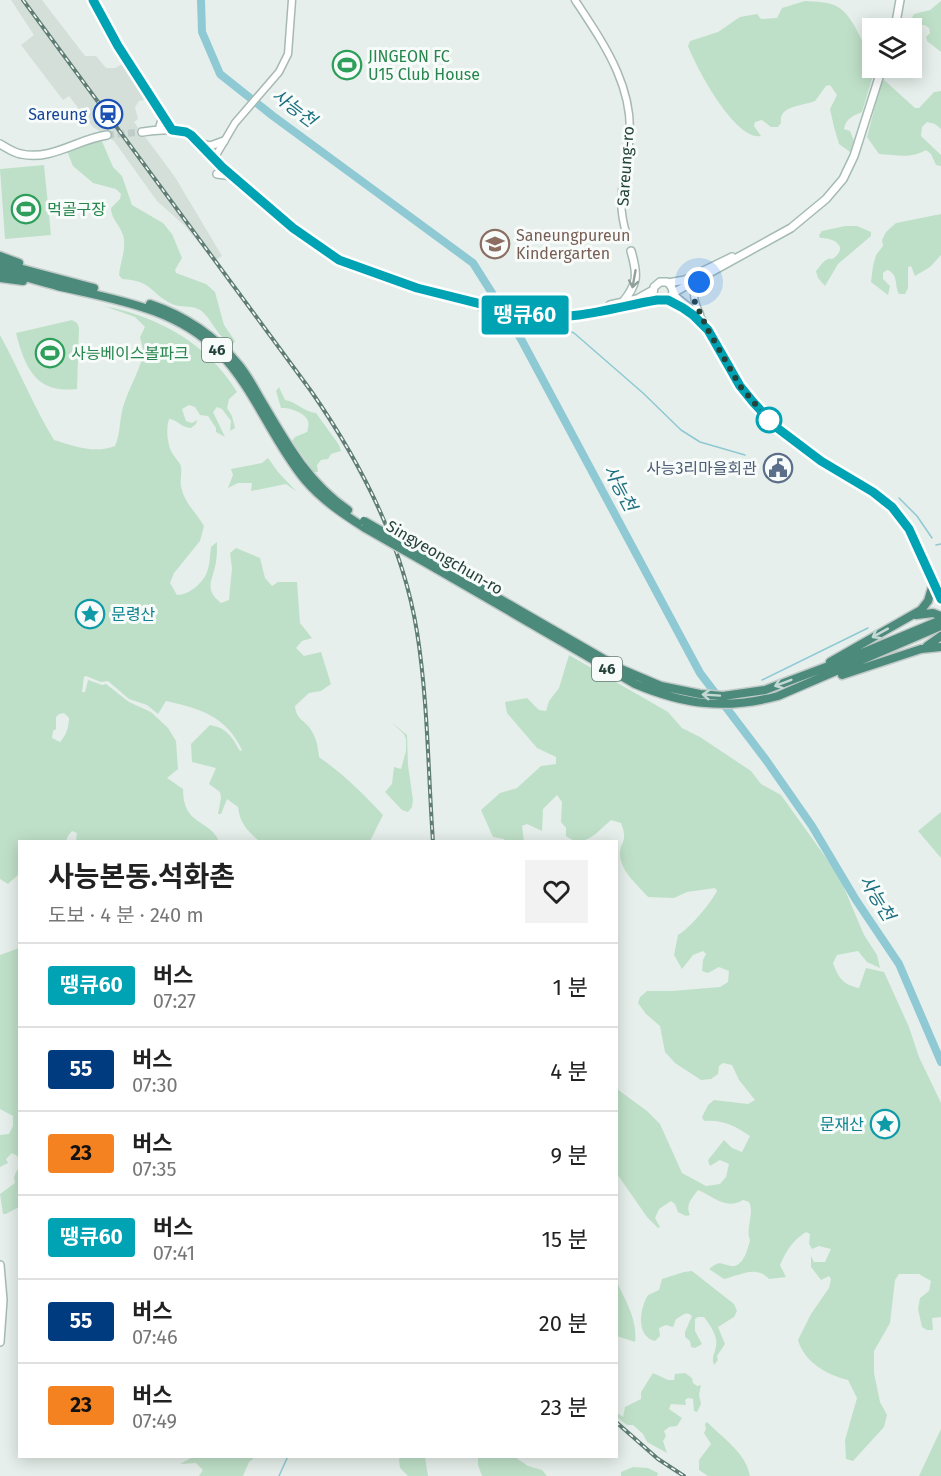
<!DOCTYPE html>
<html lang="ko">
<meta charset="utf-8">
<style>
:root{--surface:#fff;--page:#f2f2f2;--text:#222;--muted:#767676;--line:#e0e0e0}
body{margin:0;font-family:"Fira Sans","Noto Sans KR",sans-serif;background:var(--page);color:var(--text);height:100vh;display:flex;flex-direction:column;font-size:22px;white-space:nowrap}
*{box-sizing:border-box;margin:0}
p{font-size:20px;color:var(--muted)}
.icon{flex:none;width:33px;height:33px;fill:none;stroke:currentColor;stroke-width:2;stroke-linecap:round;stroke-linejoin:round}
.map{position:relative;flex:1;overflow:hidden}
.drawer{position:absolute;left:18px;top:840px;width:600px;height:618px;display:flex;flex-direction:column;background:var(--surface);border-radius:0px;box-shadow:0 3px 15px #0003}
.drawer>*{flex:none}
.badge{padding:0 12px;border-radius:4px;font-size:21px;line-height:39px}
.controls{position:absolute;left:862px;top:18px;display:grid;gap:12px}
.controls a{display:grid;place-items:center;width:60px;height:60px;border-radius:0px;background:var(--surface);box-shadow:0 3px 15px #0003;font-size:30px}
.you{position:absolute;width:30px;height:30px;margin:-15px;border:4px solid #fff;border-radius:50%;background:#1a73e8;box-shadow:0 0 0 9px #1a73e833}
.map>.badge{position:absolute;translate:-50% -50%;box-shadow:0 0 0 3px #fff}
.round{display:grid;place-items:center;flex:none;width:63px;height:63px;border-radius:0px;background:var(--page)}
.head{display:flex;align-items:center;justify-content:space-between;height:102px;padding:0 30px}
h1{font-size:28px;font-weight:700;line-height:45px}
ul{padding:0;list-style:none}
li{display:flex;align-items:center;gap:18px;height:84px;padding:0 30px;border-top:2px solid var(--line)}
li div{flex:1}
li b{display:block;font-size:22px}
li em{font-style:normal}
li .badge{min-width:66px;font-weight:700;text-align:center}
.map>svg:first-child{display:block}
.built{fill:#d4dfda}
.green{fill:#bfe0c8;fill-rule:evenodd}
.lines{fill:none;stroke-linecap:round;stroke-linejoin:round}
.stream{stroke:#8ec9d4;stroke-width:1.5}
.river{stroke:#8ec9d4;stroke-width:8}
.secondary-tunnel{stroke:#bfccc8;stroke-width:7;stroke-dasharray:7 3.5;stroke-linecap:butt}
.tertiary-casing{stroke:#a8b8b2;stroke-width:9}
.secondary-casing{stroke:#a4bbb3;stroke-width:10}
.trunk-casing{stroke:#c2cac8;stroke-width:11}
.tertiary{stroke:#fff;stroke-width:6}
.secondary{stroke:#fff;stroke-width:7}
.trunk{stroke:#4c8a7c;stroke-width:8}
.rail-casing{stroke:#5f7d75;stroke-width:4}
.rail{stroke:#f7fbf9;stroke-width:1.5;stroke-dasharray:4.5;stroke-linecap:butt}
.trunk-bridge-casing{stroke:#c2cac8;stroke-width:11;stroke-linecap:butt}
.trunk-bridge{stroke:#4c8a7c;stroke-width:8}
.oneway{stroke:#92a09c}
.oneway2{stroke:#c4d9d4}
.line-casing{stroke:#fff;stroke-width:14}
.line{stroke:#00a3b4;stroke-width:9}
.walk{stroke:#24423a;stroke-width:6;stroke-dasharray:0 10.8}
.stop-dot{fill:#fff;stroke:#00a3b4;stroke-width:3}
.labels{text-anchor:middle;stroke-width:6;stroke-linejoin:round;paint-order:stroke}
.shield{fill:#f7fbf9;stroke:#637a73;stroke-width:1.5}
.shield-label{font-size:15px;font-weight:bold;fill:#24423a}
.leisure-label{font-size:16px;fill:#27864d;stroke:#f7fbf9;text-anchor:start}
.transit-label{font-size:16px;fill:#164399;stroke:#f7fbf9;text-anchor:end}
.street-label{font-size:16px;fill:#24423a;stroke:#f7fbf9}
.education-label{font-size:16px;fill:#785e54;stroke:#f7fbf9;text-anchor:start}
.service-label{font-size:16px;fill:#4e5e75;stroke:#f7fbf9;text-anchor:end}
.culture-label{font-size:16px;fill:#0d838f;stroke:#f7fbf9;text-anchor:start}
.water-label{font-size:18px;font-style:italic;fill:#1c6f80;stroke:#f7fbf9}
</style>
<div class="map">
<svg width="941" height="1476" viewBox="0 0 941 1476">
<rect width="100%" height="100%" fill="#e6efeb"/>
<path class="built" d="M11,0H42L85,56H96L106,68H115L124,63L148,99L139,101L135,107L138,119L134,122L175,177L222,256L214,261L184,225L157,201L114,141L93,127L69,96L63,100L21,45L34,35Z"/>
<path class="green" d="M805,1C815,2 828,1 838,7C854,16 865,49 873,65L874,72L862,112C853,116 846,118 844,129L850,131L854,141L850,152L839,144L834,127L830,109L837,95L830,85L826,86L815,101C804,106 778,105 781,123L778,127H771L762,120L755,122L754,126L761,136C735,141 696,67 688,46L690,41L718,32L740,17L757,14L761,19L777,18L782,8Z
M941,1V52L927,41L926,37L930,33L929,28L925,25H920L918,30L912,31V28H907L914,14L930,10Z
M884,80L915,108H919L934,92L941,91V129L935,124L927,122L922,127L921,136L941,155V166L936,165L931,154L926,150C911,159 897,155 879,154L867,137L881,84Z
M101,139L113,167L122,176L132,205L163,223L172,234L182,258L175,270L176,273L206,284L215,292L224,325L235,341L233,344C217,339 213,319 200,310C193,305 181,308 172,304C149,293 154,281 122,279L119,275C120,263 127,248 123,235C120,225 111,219 111,208L120,199L121,194L116,189L93,183L73,166L67,151Z
M44,165L51,235L5,239L0,169Z
M941,214V255L930,267L915,276L911,266L908,267V288L905,294H899C894,285 899,274 887,270L883,273V279L890,286L888,295L871,282L873,266L876,255L883,246L882,240L886,232L896,223Z
M845,226H857L871,232V236L838,264L825,286L818,278L816,271C819,268 822,262 826,260C833,256 829,262 835,257C849,245 831,237 820,238L819,235L822,231Z
M104,306C159,317 207,343 237,392L229,399L227,408L232,416L235,428L230,431L231,421L222,409L217,407L213,412L225,437L216,432V428L208,416L200,415L195,407L189,405L182,409L186,421L192,423L197,420L196,424L191,428C181,428 177,419 169,419C166,429 167,442 171,451C174,457 180,462 181,467C182,473 180,480 181,486C184,503 196,512 204,526L200,541L174,573L170,583L177,595C189,595 203,583 207,572C210,564 210,555 211,547L217,542C217,549 217,556 216,562C213,581 203,589 221,603L229,600L232,568L230,553L236,548L260,558L265,578L272,586L278,582H297L300,623L312,638L302,641L296,648L304,656L321,652L331,684L321,691L309,693L295,706C296,718 302,719 309,727C316,736 318,746 319,757C342,773 364,794 383,815L370,841H259C248,831 240,824 238,807L227,799L221,814H218L221,798L220,792L209,784L216,768L192,762L191,744L210,725C227,728 232,737 240,751L242,750C226,716 201,709 166,701L158,714L147,705L129,699L108,681L101,682L86,676L84,677L82,692H85L88,680L102,685L106,684L129,702L151,712L168,728L176,741L178,769L167,778L183,789C183,826 208,818 219,841H76L77,833L72,831L68,836L66,841L20,842L19,874L8,884L0,879V335C19,369 33,406 54,440C73,446 95,454 115,446C121,433 119,418 124,404C129,388 139,372 143,355C144,350 141,342 140,337L145,327L135,317ZM64,713L69,718C69,726 66,736 60,742L52,738L53,731L56,729V717L59,714Z
M72,320L77,323L79,328L77,389C36,394 25,368 16,333Z
M279,387L285,400C297,402 304,412 316,413L339,445L341,451L331,454L328,459L321,460L317,465L318,472H314L292,441L295,437L307,432C308,429 309,424 308,421C306,413 289,407 281,408L276,391Z
M268,458L278,472L297,492L286,484L251,491L252,483H238L228,488L233,475L231,469L262,463Z
M569,655L668,712L682,728L700,737L751,771L761,784L781,795L839,876L864,935L877,955L880,968L867,962L858,951L837,955L833,963C838,978 844,985 859,988L866,968L884,972L909,1027L919,1057L941,1103V1317L932,1318L933,1330H927L922,1327L918,1309L920,1298L929,1291L931,1281L919,1274H899L895,1280L890,1323L874,1351V1373L880,1402L887,1415L884,1427L853,1461L846,1459L845,1440L857,1398L848,1380C827,1375 804,1362 798,1340L811,1314L829,1288L831,1279L829,1276L821,1280L811,1267V1256L814,1262H825L831,1249L819,1246L812,1249L809,1244L810,1234L806,1232C793,1240 786,1251 780,1265L786,1277L769,1279C756,1265 741,1275 724,1279L709,1269C721,1260 719,1264 731,1266C743,1268 748,1249 750,1240C745,1227 755,1214 749,1202L743,1200C726,1210 714,1197 698,1190C692,1198 685,1205 690,1215L686,1216L678,1212L675,1204L671,1201L659,1209L655,1218L660,1227L658,1228L647,1217L617,1174V1089L647,1111L660,1124L682,1173L706,1186L720,1184L726,1177L729,1164L720,1160L710,1166L708,1160L724,1140L732,1148L742,1152L750,1136C736,1126 721,1119 704,1121L702,1117L708,1105L714,1100L748,1104L755,1100L739,1080L732,1065L723,1063L719,1066L718,1074L711,1079L701,1080L675,1063L665,1052L660,1026L646,1014L638,1003L640,997L647,991H672L720,987L728,982L729,971L719,967L708,973L702,971L703,960L706,954L703,951L693,955L682,969L674,955L678,935C690,928 710,904 717,891L715,888L687,892L674,898L648,897C638,885 622,873 620,856C619,842 629,843 621,823L611,820C597,832 584,850 566,836V828L561,822L562,802L557,795L543,809L542,831L527,824L522,826L524,841H505L504,839L493,837L481,810L500,793L517,788L541,766L556,764V757L537,748L507,713L505,702L527,698L539,710L546,711L549,701L559,688Z
M391,722L407,735L408,765L413,800L412,807L408,812L402,810L385,792L392,784L394,767L401,769L406,751V739L404,734Z
M941,812V858L918,831Z
M19,948V1157L12,1153L6,1159L8,1163L0,1167V1135L9,1134L13,1126V1116L0,1109V955Z
M19,1169V1207L6,1214H3L0,1194L15,1183L14,1177L17,1170Z
M692,1271L734,1304L737,1311L734,1317L718,1327L725,1344L717,1356L718,1360L714,1365C711,1357 715,1354 716,1346C718,1336 710,1325 704,1317H698L695,1319V1331L702,1344L695,1348L691,1347L690,1341L685,1337V1332L692,1316C686,1310 682,1316 676,1319L673,1327L666,1325L659,1328L660,1336L655,1341C635,1336 640,1308 648,1295L659,1290L662,1279L684,1272Z
M616,1280C625,1300 638,1320 635,1342L617,1336Z
M653,1373L668,1380H674L675,1374L685,1373L692,1378L693,1383L697,1386L701,1385L699,1395L701,1404L697,1412L694,1411L693,1399L688,1398L685,1400L686,1405L671,1404L669,1409L682,1418L677,1426L669,1427L664,1431L666,1436L663,1441L667,1453L647,1442L643,1434L633,1425H627L617,1417V1413L623,1417L625,1407L641,1399V1392Z
M707,1422C723,1438 746,1453 750,1476H708L699,1470V1460L711,1444L704,1433L706,1429L705,1424Z
M941,1429V1476H919Z
M193,1457V1456L255,1457L249,1462L243,1476H199L203,1470L196,1463L180,1464Z
M401,1457H425L428,1476H408L400,1468L399,1459Z
M478,1457H515L528,1466L542,1470L547,1476H482L478,1465Z
M633,1467L648,1468L658,1473L657,1476H621V1472Z"/>
<g class="lines">
<path class="stream" d="M512,324L560,328L574,333L643,393L681,430L700,442L745,455
M899,498L917,516L932,538
M936,545L941,544
M762,680L868,628
M279,1476L288,1456"/>
<path class="river" d="M201,0L202,32L220,74L273,116L473,263L521,339L700,673L766,760L812,826L856,900L899,964L941,1062"/>
<path class="secondary-tunnel" d="M107,135L142,132"/>
<g class="tertiary-casing">
<path id="tertiary" d="M575,0C604,44 636,89 629,144C625,181 615,198 627,236
M215,157L235,123L279,72L288,54L292,0
M673,294L700,316L740,386L753,402L776,427L821,461L873,492L896,512L914,537L941,599
M668,300L695,317
M700,314C693,300 690,289 704,278"/>
</g>
<g class="secondary-casing">
<path id="secondary" d="M895,28L900,0
M159,130L163,116
M142,132C158,130 177,127 191,135L222,167L293,228L339,260L384,277L446,296L533,317L549,318L586,315L649,302L657,300L665,302C675,298 675,288 667,282H660L654,287L653,294L657,300
M0,144C7,148 14,153 21,154C51,161 78,139 107,135
M201,144L210,146L224,141
M217,174L233,176
M668,283L685,280L732,257
M673,293L791,228L826,199L843,179L854,156L882,68
M622,303C638,284 638,275 631,251
M479,305L494,319
M610,305L637,299L653,290
M0,1265L3,1300L0,1342"/>
</g>
<g class="trunk-casing">
<path id="trunk" d="M0,256L19,263
M0,263L94,288
M0,270C19,275 38,281 57,286C113,299 177,308 219,352C255,389 272,440 305,480C322,500 343,514 365,528
M0,278L23,281
M150,304C186,316 215,336 239,365C248,376 254,388 261,400C285,441 308,483 348,510
M434,561L621,669L661,686L700,694L723,696L765,690L850,658L941,620
M435,568L635,684C685,705 725,710 778,696L941,626
M916,615L933,613L941,616
M927,646L941,636
M830,662L921,610L928,601L934,581
M842,675L921,649L941,647"/>
</g>
<use href="#tertiary" class="tertiary"/>
<use href="#secondary" class="secondary"/>
<use href="#trunk" class="trunk"/>
<g class="rail-casing">
<path id="rail" d="M23,0L311,391C361,463 403,544 417,632C428,701 428,772 433,842
M616,1422L658,1459L684,1476"/>
</g>
<use href="#rail" class="rail"/>
<g class="trunk-bridge-casing">
<path id="trunk-bridge" d="M364,521L434,561
M365,528L435,568"/>
</g>
<use href="#trunk-bridge" class="trunk-bridge"/>
</g>
<defs><path id="oneway-shaft" d="M-6 0H5M1.5-3L5.5 0L1.5 3" fill="none" stroke-width="1.6" stroke-linecap="round" stroke-linejoin="round" transform="scale(1.5)"/></defs>
<use class="oneway" href="#oneway-shaft" transform="translate(634 279) rotate(100)"/>
<g class="oneway2">
<use href="#oneway-shaft" transform="translate(880 633) rotate(151)"/>
<use href="#oneway-shaft" transform="translate(783 683) rotate(159)"/>
<use href="#oneway-shaft" transform="translate(711 695) rotate(-176)"/>
</g>
<g class="lines">
<g class="line-casing">
<path id="line" d="M93,0L118,46L172,130L186,132L191,135L222,167L293,228L339,260L417,288L533,317C576,320 616,307 657,300H668L683,308L693,315L708,330L740,386L753,402L776,427L821,461L873,492L892,507L909,529L941,599"/>
</g>
<use href="#line" class="line"/>
<path class="walk" d="M699,282L693,293L694,300L708,330L740,386L769,420"/>
</g>
<defs>
<g id="stadium-ring" transform="scale(1.5)"><circle r="9.5" fill="#f7fbf9" stroke="#2e9e5b" stroke-width="1.5"/><path d="M0-5a6.5 5 0 1 0 0 10a6.5 5 0 1 0 0-10ZM-3.5-1.8h7v3.6h-7Z" fill="#2e9e5b"/></g>
<g id="station-ring" transform="scale(1.5)"><circle r="9.5" fill="#f7fbf9" stroke="#1a4fb4" stroke-width="1.5"/><path d="M-3-6H3Q5-6 5-4V2Q5 4 3 4L4.5 6H3L1.5 4h-3L-3 6H-4.5L-3 4Q-5 4-5 2V-4Q-5-6-3-6ZM-3.5-4v3h7v-3ZM-3.5 1v1.5H-2V1ZM2 1v1.5H3.5V1Z" fill="#1a4fb4"/></g>
<g id="school-ring" transform="scale(1.5)"><circle r="9.5" fill="#f7fbf9" stroke="#8d6e63" stroke-width="1.5"/><path d="M0-5L7-2L0 1L-7-2ZM-4 1L0 2.5L4 1V4Q0 6-4 4Z" fill="#8d6e63"/></g>
<g id="civic-ring" transform="scale(1.5)"><circle r="9.5" fill="#f7fbf9" stroke="#5c6f8a" stroke-width="1.5"/><path d="M-.6-6.5H3V-4.5H.6V-3L4-1V1h2V6H-6V1h2V-1L-.6-3ZM-1.2 2.5V6h2.4V2.5Z" fill="#5c6f8a"/></g>
<g id="sight-ring" transform="scale(1.5)"><circle r="9.5" fill="#f7fbf9" stroke="#0f9aa8" stroke-width="1.5"/><path d="M0-6L1.8-2.2L6-1.7L2.9 1.2L3.7 5.4L0 3.3L-3.7 5.4L-2.9 1.2L-6-1.7L-1.8-2.2Z" fill="#0f9aa8"/></g>
</defs>
<g fill-rule="evenodd">
<use href="#stadium-ring" x="347" y="65"/>
<use href="#station-ring" x="108" y="114"/>
<use href="#stadium-ring" x="26" y="209"/>
<use href="#school-ring" x="495" y="244"/>
<use href="#stadium-ring" x="50" y="353"/>
<use href="#civic-ring" x="778" y="468"/>
<use href="#sight-ring" x="90" y="614"/>
<use href="#sight-ring" x="885" y="1124"/>
</g>
<circle class="stop-dot" cx="769" cy="420" r="12"/>
<g class="labels">
<g class="shield">
<rect x="202" y="338" width="30" height="24" rx="4.5"/>
<rect x="592" y="657" width="30" height="24" rx="4.5"/>
</g>
<g class="shield-label">
<text x="217" y="355">46</text>
<text x="607" y="674">46</text>
</g>
<g class="leisure-label">
<text x="368" y="62">JINGEON FC<tspan x="368" dy="18">U15 Club House</tspan></text>
<text x="47" y="215">먹골구장</text>
<text x="71" y="359">사능베이스볼파크</text>
</g>
<g class="transit-label">
<text x="87" y="120">Sareung</text>
</g>
<g class="street-label">
<text transform="translate(625 166) rotate(-86)" y="6">Sareung-ro</text>
<text transform="translate(445 557) rotate(30)" y="6">Singyeongchun-ro</text>
</g>
<g class="education-label">
<text x="516" y="241">Saneungpureun<tspan x="516" dy="18">Kindergarten</tspan></text>
</g>
<g class="service-label">
<text x="757" y="474">사능3리마을회관</text>
</g>
<g class="culture-label">
<text x="111" y="620">문령산</text>
<text x="864" y="1130" text-anchor="end">문재산</text>
</g>
<g class="water-label">
<text transform="translate(294 108) rotate(37)" y="6">사능천</text>
<text transform="translate(620 488) rotate(62)" y="6">사능천</text>
<text transform="translate(877 898) rotate(58)" y="6">사능천</text>
</g>
</g>
</svg>
<div class="controls">
<a><svg class="icon" aria-label="layers" viewBox="0 0 24 24"><path d="M12 4l9 5-9 5-9-5zM3 14l9 5 9-5"/></svg></a>
</div>
<div class="you" style="left:699px;top:282px"></div>
<b class="badge" style="left:525px;top:315px;background:#00a3b4;color:#fff">땡큐60</b>
<section class="drawer">
<div class="head"><div><h1>사능본동.석화촌</h1><p>도보 · 4 분 · 240 m</p></div><a class="round"><svg class="icon" aria-label="heart" viewBox="0 0 24 24"><path d="M12 20l-8-8c-3-5 5-10 8-4 3-6 11-1 8 4z"/></svg></a></div>
<ul>
<li><span class="badge" style="background:#00a3b4;color:#fff">땡큐60</span><div><b>버스</b><p>07:27</p></div><em>1 분</em></li>
<li><span class="badge" style="background:#003b80;color:#fff">55</span><div><b>버스</b><p>07:30</p></div><em>4 분</em></li>
<li><span class="badge" style="background:#f58220;color:#111">23</span><div><b>버스</b><p>07:35</p></div><em>9 분</em></li>
<li><span class="badge" style="background:#00a3b4;color:#fff">땡큐60</span><div><b>버스</b><p>07:41</p></div><em>15 분</em></li>
<li><span class="badge" style="background:#003b80;color:#fff">55</span><div><b>버스</b><p>07:46</p></div><em>20 분</em></li>
<li><span class="badge" style="background:#f58220;color:#111">23</span><div><b>버스</b><p>07:49</p></div><em>23 분</em></li>
</ul>
</section>
</div>
